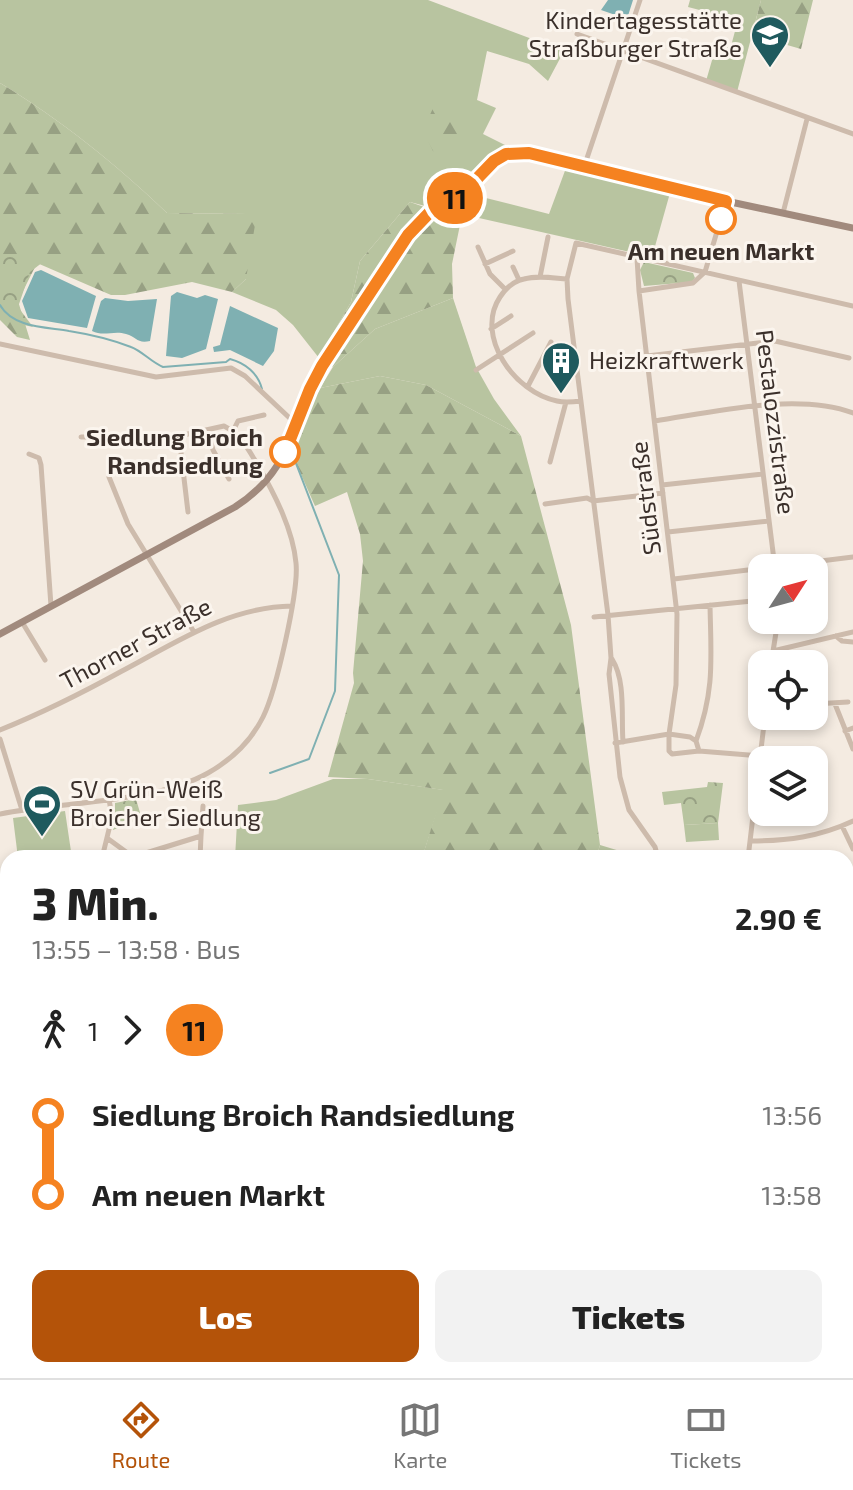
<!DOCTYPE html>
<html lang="de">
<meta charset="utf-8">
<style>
:root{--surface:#fff;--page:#f2f2f2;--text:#222;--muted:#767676;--line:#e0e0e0;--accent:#b45309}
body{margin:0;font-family:"Exo 2",sans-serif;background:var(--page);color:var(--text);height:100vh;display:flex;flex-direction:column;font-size:30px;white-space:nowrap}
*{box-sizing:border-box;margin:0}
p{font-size:26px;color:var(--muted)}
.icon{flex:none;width:44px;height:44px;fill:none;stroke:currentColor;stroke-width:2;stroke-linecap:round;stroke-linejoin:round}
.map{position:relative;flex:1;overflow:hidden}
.side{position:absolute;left:0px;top:850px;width:854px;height:528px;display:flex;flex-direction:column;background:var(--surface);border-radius:24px 24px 0 0;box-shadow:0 4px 12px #0003}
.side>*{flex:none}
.badge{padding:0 16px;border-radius:26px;font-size:28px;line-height:52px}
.needle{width:52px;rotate:54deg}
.buttons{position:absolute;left:748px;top:554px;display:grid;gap:16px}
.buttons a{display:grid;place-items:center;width:80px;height:80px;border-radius:16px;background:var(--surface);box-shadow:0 4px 12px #0003;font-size:40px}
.map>.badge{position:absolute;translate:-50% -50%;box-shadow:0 0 0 4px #fff}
.legs{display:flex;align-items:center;gap:12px;height:88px;padding:0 32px;font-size:26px}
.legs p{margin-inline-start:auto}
.summary{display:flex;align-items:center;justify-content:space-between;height:136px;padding:0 32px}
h1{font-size:44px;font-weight:800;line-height:60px}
.cta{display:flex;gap:16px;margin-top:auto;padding:16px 32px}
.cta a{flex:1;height:92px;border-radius:16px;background:var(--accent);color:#fff;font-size:32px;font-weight:800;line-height:92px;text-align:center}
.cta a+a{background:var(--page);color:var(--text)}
ul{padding:0 32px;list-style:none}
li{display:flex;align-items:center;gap:28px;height:80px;font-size:30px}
li i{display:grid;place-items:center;width:12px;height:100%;margin:0 10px;background:currentColor}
li i::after{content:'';width:20px;height:20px;margin:-10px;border:6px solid;border-radius:50%;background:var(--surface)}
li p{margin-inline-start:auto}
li:first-child i{background:linear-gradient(#0000 50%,currentColor 0)}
li:last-child i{background:linear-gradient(currentColor 50%,#0000 0)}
.dock{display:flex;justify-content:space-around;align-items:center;height:112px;border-top:2px solid var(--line);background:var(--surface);font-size:22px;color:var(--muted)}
.dock a{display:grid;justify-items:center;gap:4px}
.dock .current{color:var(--accent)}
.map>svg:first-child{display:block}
.grass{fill:#b8c4a0}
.forest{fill:url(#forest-firs)}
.park{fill:url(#park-crowns)}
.water{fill:#7fb0b2}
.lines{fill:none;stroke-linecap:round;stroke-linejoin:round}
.stream{stroke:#7fb0b2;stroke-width:2}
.street{stroke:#cdbbac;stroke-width:5}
.secondary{stroke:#a18a7d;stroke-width:7}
.highway{stroke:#5c4a42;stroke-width:9}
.rail-casing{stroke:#3b302b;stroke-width:5}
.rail{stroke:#fbf5ee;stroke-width:2;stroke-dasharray:6;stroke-linecap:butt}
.line-1-casing{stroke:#fff;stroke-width:18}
.line-1{stroke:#f58220;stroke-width:12}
.stop-1-dot{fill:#fff;stroke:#f58220;stroke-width:4}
.labels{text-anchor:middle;stroke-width:6;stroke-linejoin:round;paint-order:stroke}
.poi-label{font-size:24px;fill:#3b302b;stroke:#fbf5ee;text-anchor:start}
.stop-label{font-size:24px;font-weight:bold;fill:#3b302b;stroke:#fbf5ee}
.street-label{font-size:24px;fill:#3b302b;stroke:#fbf5ee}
</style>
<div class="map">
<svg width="853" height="1378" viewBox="0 0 853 1378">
<defs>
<pattern id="forest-firs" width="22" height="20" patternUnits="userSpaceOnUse" patternTransform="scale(2)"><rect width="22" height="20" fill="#b8c4a0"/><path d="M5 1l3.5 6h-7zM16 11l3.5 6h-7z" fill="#97a083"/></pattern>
<pattern id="park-crowns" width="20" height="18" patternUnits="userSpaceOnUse" patternTransform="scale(2)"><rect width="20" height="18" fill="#b8c4a0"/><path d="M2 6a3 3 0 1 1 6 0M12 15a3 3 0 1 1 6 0" fill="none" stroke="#97a083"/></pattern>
</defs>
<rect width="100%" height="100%" fill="#f4ebe1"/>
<path class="grass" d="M0,0H428L564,51L548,81L529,64L487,51L477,100L496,108L483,134L509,147C491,153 482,168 469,182C457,193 442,200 429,207L410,202L360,261L351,302L319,358L293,325L276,310L232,292L246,279V214L167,213C117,165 60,119 0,83Z
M690,0H761L737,92L706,81L717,43L731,46L738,20L688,7Z
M566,168L670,193L652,257L479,218L474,195L549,214Z
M465,196L470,215L443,211L444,209Z
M453,298L476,367L494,399L521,436L426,385L380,376L320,388L333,367L375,329Z
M333,779H368L444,790L422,858H235L238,805L276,800Z
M131,809L135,821L113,830L115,812Z
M65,811L72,858H18L13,818Z
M718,823L719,840L686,842L684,825Z
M600,845L643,858H596Z"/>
<path class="forest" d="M761,0H813L801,49L752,35Z
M0,83C60,119 117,165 167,213L246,214L255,225L246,279L232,292L192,282L125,295H111L37,263L18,301L30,340L17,337L0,320Z
M434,106L483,134L449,155L433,151L423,130Z
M410,202L461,220L452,264L453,298L375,329L333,367L319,358L351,302L360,261Z
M380,376L426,385L521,436L571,625L600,845L596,858H422L443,790L368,779L328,777L354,683L353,673L363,561L360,534L347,492L315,506L292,454L294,443L320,388Z
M300,1370H414L371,1378H259Z
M527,1370H566L521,1378H483Z"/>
<path class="park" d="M0,255C15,257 30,255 43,262L30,272L18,307L33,327L19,324L0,315Z
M644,262L693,273L695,278L692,282L644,286L640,270Z
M708,782L723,783L718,823L684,825L681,803L664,805L662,792L707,787Z
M136,799L141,816L135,820L131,809L115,812V803Z"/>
<path class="water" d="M608,0H633L627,19L601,10Z
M41,270L96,296L87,328L28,318L22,301L35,272Z
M177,292L197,298L205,295L218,299L206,349L182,358L166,356L171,296Z
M105,298L128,301L157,299L150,341C137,344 137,337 126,334C114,330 104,337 92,331L101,301Z
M230,306L278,328L274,351L263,366L230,350L214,352L213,347L220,345Z"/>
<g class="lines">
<path class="stream" d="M0,305C13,328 47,327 69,331C88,334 113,340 131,347C142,351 151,362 163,367L226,362L230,359C245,363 258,373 262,389
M270,773L309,759L335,691L339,575L292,453"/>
<path class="street" d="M577,34L853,134
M584,167L640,0
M783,213L807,119
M478,247L490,274L505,289
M637,258L639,291L677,614L676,685L669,734L690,737L696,741L699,751
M485,264L513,251
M513,267L519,280
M540,277L548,237
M567,279C553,278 538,275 524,279C514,281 506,288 500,297C474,336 515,393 557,401C565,403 573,402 581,401
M739,281L775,568
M639,291L693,283L705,272L726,201
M491,329L511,316
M0,344L156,377L231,368L245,376L296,424
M647,356L775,341L849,358
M476,370L533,333
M528,386L551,342
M655,421C714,412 797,392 853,413
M208,430L213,450L229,479
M233,431L238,421L264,415
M179,436L188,512
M29,454L39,458L41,465L51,606
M550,462L566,402
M109,477L128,524L194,632
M662,485L763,474
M545,504L587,498L593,501L663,493
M668,532L769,521
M674,579L853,557
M594,617L762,600
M22,622L45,660
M836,636L842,641L853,642
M773,651L853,632
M612,659C626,681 621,717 623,742
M771,664L778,620
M814,704L848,702
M835,704L853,749
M0,730C42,713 82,693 122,671C177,642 228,607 292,606
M845,731L853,728
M0,739L22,810
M696,741C715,690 711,658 710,605
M615,743L669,734V751L672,754L699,751L761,756
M0,814C63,801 153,804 208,773C231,760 251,741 263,717C276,691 299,591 296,563C293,530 275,495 259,467C249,451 242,435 224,426L179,436L81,437
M842,826L853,849
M107,838L133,857L201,836L203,806
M750,841C787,841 819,837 853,821
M102,858L112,817L109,799
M200,858L201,836
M658,858L655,847L629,810L620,777L609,674L611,658L608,615L568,299L567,279L576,243L853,306
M748,858L765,716
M846,917L853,919
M0,1128L8,1157L0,1160"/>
<path class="secondary" d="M0,634L235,507C292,471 293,421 322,366L408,235L431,211L467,189L494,161L506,154L529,153L726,201L853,228
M846,1221L853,1219
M0,1366L8,1368
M19,1370L69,1378
M175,1378L255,1370
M845,1378L853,1354"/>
<path class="highway" d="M846,1300L853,1299
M846,1311L853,1310
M383,1378L427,1370
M444,1378L486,1370"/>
<g class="rail-casing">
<path id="rail" d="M846,1061L853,1043
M718,1378L721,1370"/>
</g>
<use href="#rail" class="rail"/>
</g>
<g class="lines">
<g class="line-1-casing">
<path id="line-1" d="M285,452L310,389L322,366L408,235L431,211L467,189L494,161L506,154L529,153L726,201L721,219"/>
</g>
<use href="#line-1" class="line-1"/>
</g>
<defs>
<g id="school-pin" transform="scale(2)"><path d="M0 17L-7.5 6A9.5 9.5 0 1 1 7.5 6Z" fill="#1f5a5e" stroke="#fbf5ee"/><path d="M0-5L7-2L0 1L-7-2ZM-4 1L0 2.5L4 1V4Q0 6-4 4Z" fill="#fff"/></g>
<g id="building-pin" transform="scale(2)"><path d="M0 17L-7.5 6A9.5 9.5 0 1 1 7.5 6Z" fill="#1f5a5e" stroke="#fbf5ee"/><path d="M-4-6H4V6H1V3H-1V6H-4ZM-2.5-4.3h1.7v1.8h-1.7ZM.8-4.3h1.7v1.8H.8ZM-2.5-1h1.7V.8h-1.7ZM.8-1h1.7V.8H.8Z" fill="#fff"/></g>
<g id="stadium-pin" transform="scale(2)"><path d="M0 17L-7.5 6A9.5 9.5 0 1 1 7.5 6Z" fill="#1f5a5e" stroke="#fbf5ee"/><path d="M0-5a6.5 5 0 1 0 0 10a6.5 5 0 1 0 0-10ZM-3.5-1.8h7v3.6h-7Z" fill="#fff"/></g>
</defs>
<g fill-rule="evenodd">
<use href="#school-pin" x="770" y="35"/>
<use href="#building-pin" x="561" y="361"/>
<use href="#stadium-pin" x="42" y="804"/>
</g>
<g class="stop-1-dot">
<circle cx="721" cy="219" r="14"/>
<circle cx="285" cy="452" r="14"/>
</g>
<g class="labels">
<g class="poi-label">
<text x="742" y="29" text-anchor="end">Kindertagesstätte<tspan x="742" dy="28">Straßburger Straße</tspan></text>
<text x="589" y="369">Heizkraftwerk</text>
<text x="70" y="798">SV Grün-Weiß<tspan x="70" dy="28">Broicher Siedlung</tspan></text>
</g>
<g class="stop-label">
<text x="721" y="260">Am neuen Markt</text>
<text x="263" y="446" text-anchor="end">Siedlung Broich<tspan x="263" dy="28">Randsiedlung</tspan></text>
</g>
<g class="street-label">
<text transform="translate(775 422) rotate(83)" y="8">Pestalozzistraße</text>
<text transform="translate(646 498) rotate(-97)" y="8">Südstraße</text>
<text transform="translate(136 644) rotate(-28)" y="8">Thorner Straße</text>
</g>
</g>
</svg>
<div class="buttons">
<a><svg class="needle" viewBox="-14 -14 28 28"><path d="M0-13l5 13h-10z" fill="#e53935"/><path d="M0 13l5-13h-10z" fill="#767676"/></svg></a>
<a><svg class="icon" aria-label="locate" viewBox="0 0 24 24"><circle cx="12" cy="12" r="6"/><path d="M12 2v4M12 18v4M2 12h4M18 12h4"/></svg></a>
<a><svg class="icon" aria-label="layers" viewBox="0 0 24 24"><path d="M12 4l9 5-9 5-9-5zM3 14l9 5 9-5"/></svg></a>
</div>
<b class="badge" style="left:455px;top:198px;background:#f58220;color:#111">11</b>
<section class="side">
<div class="summary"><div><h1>3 Min.</h1><p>13:55 – 13:58 · Bus</p></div><b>2.90 €</b></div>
<div class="legs"><svg class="icon" aria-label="walk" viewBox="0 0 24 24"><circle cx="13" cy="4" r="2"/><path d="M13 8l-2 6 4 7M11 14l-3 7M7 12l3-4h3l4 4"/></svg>1<svg class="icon" aria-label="forward" viewBox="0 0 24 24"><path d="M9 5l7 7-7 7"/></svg><b class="badge" style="background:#f58220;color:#111">11</b></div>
<ul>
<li><i style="color:#f58220"></i><b>Siedlung Broich Randsiedlung</b><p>13:56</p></li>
<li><i style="color:#f58220"></i><b>Am neuen Markt</b><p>13:58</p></li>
</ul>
<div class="cta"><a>Los</a><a>Tickets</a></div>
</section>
</div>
<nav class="dock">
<a class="current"><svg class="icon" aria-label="directions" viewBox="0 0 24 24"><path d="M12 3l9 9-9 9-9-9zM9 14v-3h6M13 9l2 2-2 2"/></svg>Route</a>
<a><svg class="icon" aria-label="map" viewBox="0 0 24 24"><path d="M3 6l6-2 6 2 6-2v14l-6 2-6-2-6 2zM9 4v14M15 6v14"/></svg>Karte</a>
<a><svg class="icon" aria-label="tickets" viewBox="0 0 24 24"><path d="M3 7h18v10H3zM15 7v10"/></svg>Tickets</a>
</nav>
